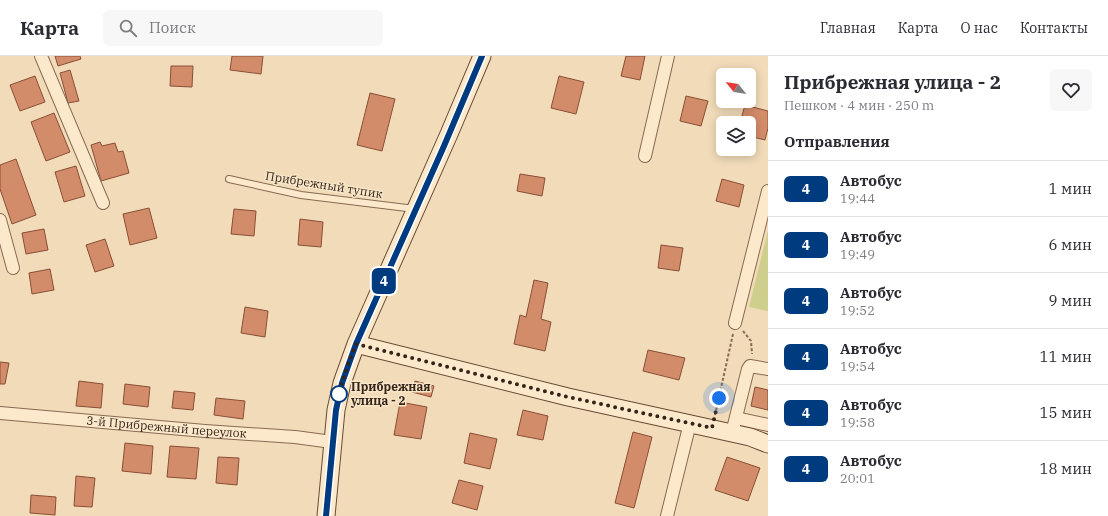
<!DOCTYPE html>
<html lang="ru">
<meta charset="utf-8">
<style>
:root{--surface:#fff;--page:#f7f7f7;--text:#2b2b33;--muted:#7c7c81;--line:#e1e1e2}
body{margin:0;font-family:"IBM Plex Serif",serif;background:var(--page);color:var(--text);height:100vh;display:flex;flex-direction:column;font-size:15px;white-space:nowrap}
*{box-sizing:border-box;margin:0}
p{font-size:13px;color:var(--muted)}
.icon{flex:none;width:22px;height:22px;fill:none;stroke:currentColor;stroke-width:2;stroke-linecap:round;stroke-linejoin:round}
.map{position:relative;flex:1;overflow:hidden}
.details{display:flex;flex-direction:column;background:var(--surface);width:340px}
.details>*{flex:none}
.badge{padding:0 8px;border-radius:6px;font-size:14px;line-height:26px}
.needle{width:26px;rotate:300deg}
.tools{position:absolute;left:716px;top:12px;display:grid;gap:8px}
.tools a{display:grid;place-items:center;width:40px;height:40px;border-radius:6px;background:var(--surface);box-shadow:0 2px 10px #0003;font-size:20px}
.you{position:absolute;width:20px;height:20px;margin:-10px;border:3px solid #fff;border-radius:50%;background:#1a73e8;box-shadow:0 0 0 6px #1a73e833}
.map>.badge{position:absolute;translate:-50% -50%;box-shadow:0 0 0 2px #fff}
h2{padding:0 16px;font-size:15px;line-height:36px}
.round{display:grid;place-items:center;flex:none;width:42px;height:42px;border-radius:6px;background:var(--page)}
.head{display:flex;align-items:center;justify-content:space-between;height:68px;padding:0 16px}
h1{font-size:19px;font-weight:700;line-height:30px}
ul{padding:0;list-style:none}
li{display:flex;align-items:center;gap:12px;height:56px;padding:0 16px;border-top:1px solid var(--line)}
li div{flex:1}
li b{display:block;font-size:15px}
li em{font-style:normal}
li .badge{min-width:44px;font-weight:700;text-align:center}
header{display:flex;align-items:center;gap:24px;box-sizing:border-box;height:56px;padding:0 20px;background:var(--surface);border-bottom:1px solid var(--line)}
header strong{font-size:19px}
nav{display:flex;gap:22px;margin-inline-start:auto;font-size:14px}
.search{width:280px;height:36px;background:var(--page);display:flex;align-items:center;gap:10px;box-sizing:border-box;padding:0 14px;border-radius:6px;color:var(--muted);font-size:15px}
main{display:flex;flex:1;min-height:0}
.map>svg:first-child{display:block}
.green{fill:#cecf8c}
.building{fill:#d38c6a;stroke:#894f36}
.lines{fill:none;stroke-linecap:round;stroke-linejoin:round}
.lane-casing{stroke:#886a52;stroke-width:8}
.street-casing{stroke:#886a52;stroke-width:14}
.secondary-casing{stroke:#6a4b36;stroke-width:19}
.path{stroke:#886a52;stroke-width:2;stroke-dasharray:3 2;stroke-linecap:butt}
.lane{stroke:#fce9cc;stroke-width:6}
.street{stroke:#fce9cc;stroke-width:12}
.secondary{stroke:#fce9cc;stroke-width:17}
.line-casing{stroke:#fff;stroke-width:9}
.line{stroke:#003b80;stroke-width:6}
.walk{stroke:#362419;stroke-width:4;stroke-dasharray:0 7.2}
.stop-dot{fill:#fff;stroke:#003b80;stroke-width:2}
.labels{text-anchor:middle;stroke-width:3;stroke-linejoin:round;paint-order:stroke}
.street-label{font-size:12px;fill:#362419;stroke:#f8e6c8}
.stop-label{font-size:12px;font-weight:bold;fill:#362419;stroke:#f8e6c8;text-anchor:start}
</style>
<header>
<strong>Карта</strong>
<div class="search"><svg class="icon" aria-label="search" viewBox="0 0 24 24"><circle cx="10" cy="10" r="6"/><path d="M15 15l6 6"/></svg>Поиск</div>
<nav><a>Главная</a><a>Карта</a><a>О нас</a><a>Контакты</a></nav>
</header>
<main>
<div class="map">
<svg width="768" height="460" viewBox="0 0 768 460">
<rect width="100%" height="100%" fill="#f1dbb8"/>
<path class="green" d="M768,174V255L749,251Z"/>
<path class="building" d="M55,0H80L81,3L58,10Z
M232,0H263L261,18L230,14Z
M626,0H645L640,24L621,20Z
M171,10H193L192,31L170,30Z
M70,14L79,45L68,47L60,17Z
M35,20L45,46L20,55L10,29Z
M559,20L584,26L576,58L551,52Z
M370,37L395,43L382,95L357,89Z
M686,40L708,45L701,70L680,65Z
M745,49L768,55V72L765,84L749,80V67H740Z
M54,57L70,96L46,105L31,66Z
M100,86L102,90L115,87L118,96L123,95L129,117L101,125L91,89Z
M16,103L36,159L12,168L0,133V109Z
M76,110L85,140L64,146L55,116Z
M520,118L545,122L542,140L517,135Z
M722,123L744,129L739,151L716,145Z
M149,152L157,182L130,189L123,158Z
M234,153L256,155L254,180L231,178Z
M300,163L323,166L321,191L298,189Z
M44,173L48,194L26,198L22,177Z
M105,183L114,210L95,216L86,189Z
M661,189L683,192L679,215L658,212Z
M50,213L54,234L32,238L29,217Z
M534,224L548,227L541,263L551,266L545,295L514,288L520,259L526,261Z
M245,251L268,255L265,281L241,277Z
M648,294L685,302L679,324L643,315Z
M0,306L9,307L5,328H0Z
M79,325L103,328L101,352L76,350Z
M415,325L434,330L431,341L412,336Z
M125,328L150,331L148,351L123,348Z
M755,331L768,334V354L751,350Z
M174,335L195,337L193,354L172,352Z
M216,342L245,345L243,363L214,359Z
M400,346L427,351L421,383L394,379Z
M523,354L548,360L543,384L517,379Z
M633,376L652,381L634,452L615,447Z
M470,377L497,383L490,413L464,407Z
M125,387L153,390L151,418L122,415Z
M170,390L199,392L196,423L167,421Z
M218,401L239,402L237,429L216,427Z
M727,401L760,412L748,445L715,434Z
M76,420L95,422L92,451L74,450Z
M459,424L483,430L477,454L452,447Z
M31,439L56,441L55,459L30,457Z"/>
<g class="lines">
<g class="lane-casing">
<path id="lane" d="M229,123L301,139L415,153"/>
</g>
<g class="street-casing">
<g id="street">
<path d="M41,0L103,147"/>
<path d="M645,100L668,0"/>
<path d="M0,164L13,212"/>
<path d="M735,267L768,135"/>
<path id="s1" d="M0,357L205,375L295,381L332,386"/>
<path d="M736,362L768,369"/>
<path d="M732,377L748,313L750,310L768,313"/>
<path d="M667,460L690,367"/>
</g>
</g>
<g class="secondary-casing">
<path id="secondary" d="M356,288L568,341L750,381L768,388
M326,460L336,354L342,327L356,288L449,78L482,0"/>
</g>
<path class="path" d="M743,275L751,285L752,298
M715,359L733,278"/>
<use href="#lane" class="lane"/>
<use href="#street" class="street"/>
<use href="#secondary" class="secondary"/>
</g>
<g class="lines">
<g class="line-casing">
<path id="line" d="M326,460L336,354L342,327L356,288L444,90L482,0"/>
</g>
<use href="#line" class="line"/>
<path class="walk" d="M339,338L338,340L347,311L356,288L568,341L712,372L719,342"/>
</g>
<circle class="stop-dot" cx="339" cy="338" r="8"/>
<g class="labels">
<g class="street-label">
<text transform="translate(324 129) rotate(9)" y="4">Прибрежный тупик</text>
<text dy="4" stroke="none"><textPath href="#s1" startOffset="167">3-й Прибрежный переулок</textPath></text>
</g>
<g class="stop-label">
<text x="351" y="335">Прибрежная<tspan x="351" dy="14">улица - 2</tspan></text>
</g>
</g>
</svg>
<div class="tools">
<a><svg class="needle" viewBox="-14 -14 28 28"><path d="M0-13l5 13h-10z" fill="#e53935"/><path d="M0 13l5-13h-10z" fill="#7c7c81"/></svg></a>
<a><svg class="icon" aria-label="layers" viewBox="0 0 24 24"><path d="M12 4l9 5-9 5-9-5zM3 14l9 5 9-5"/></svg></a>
</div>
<div class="you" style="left:719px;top:342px"></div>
<b class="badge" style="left:384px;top:225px;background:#003b80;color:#fff">4</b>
</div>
<section class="details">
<div class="head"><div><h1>Прибрежная улица - 2</h1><p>Пешком · 4 мин · 250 m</p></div><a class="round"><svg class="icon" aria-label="heart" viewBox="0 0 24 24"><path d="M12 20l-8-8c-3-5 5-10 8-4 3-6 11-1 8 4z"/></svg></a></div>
<h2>Отправления</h2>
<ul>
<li><span class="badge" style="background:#003b80;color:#fff">4</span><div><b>Автобус</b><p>19:44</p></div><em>1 мин</em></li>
<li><span class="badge" style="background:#003b80;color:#fff">4</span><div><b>Автобус</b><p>19:49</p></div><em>6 мин</em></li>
<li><span class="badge" style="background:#003b80;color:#fff">4</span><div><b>Автобус</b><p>19:52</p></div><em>9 мин</em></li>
<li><span class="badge" style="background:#003b80;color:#fff">4</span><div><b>Автобус</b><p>19:54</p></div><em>11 мин</em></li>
<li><span class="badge" style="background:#003b80;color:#fff">4</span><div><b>Автобус</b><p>19:58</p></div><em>15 мин</em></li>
<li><span class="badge" style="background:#003b80;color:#fff">4</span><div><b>Автобус</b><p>20:01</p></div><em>18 мин</em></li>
</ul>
</section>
</main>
